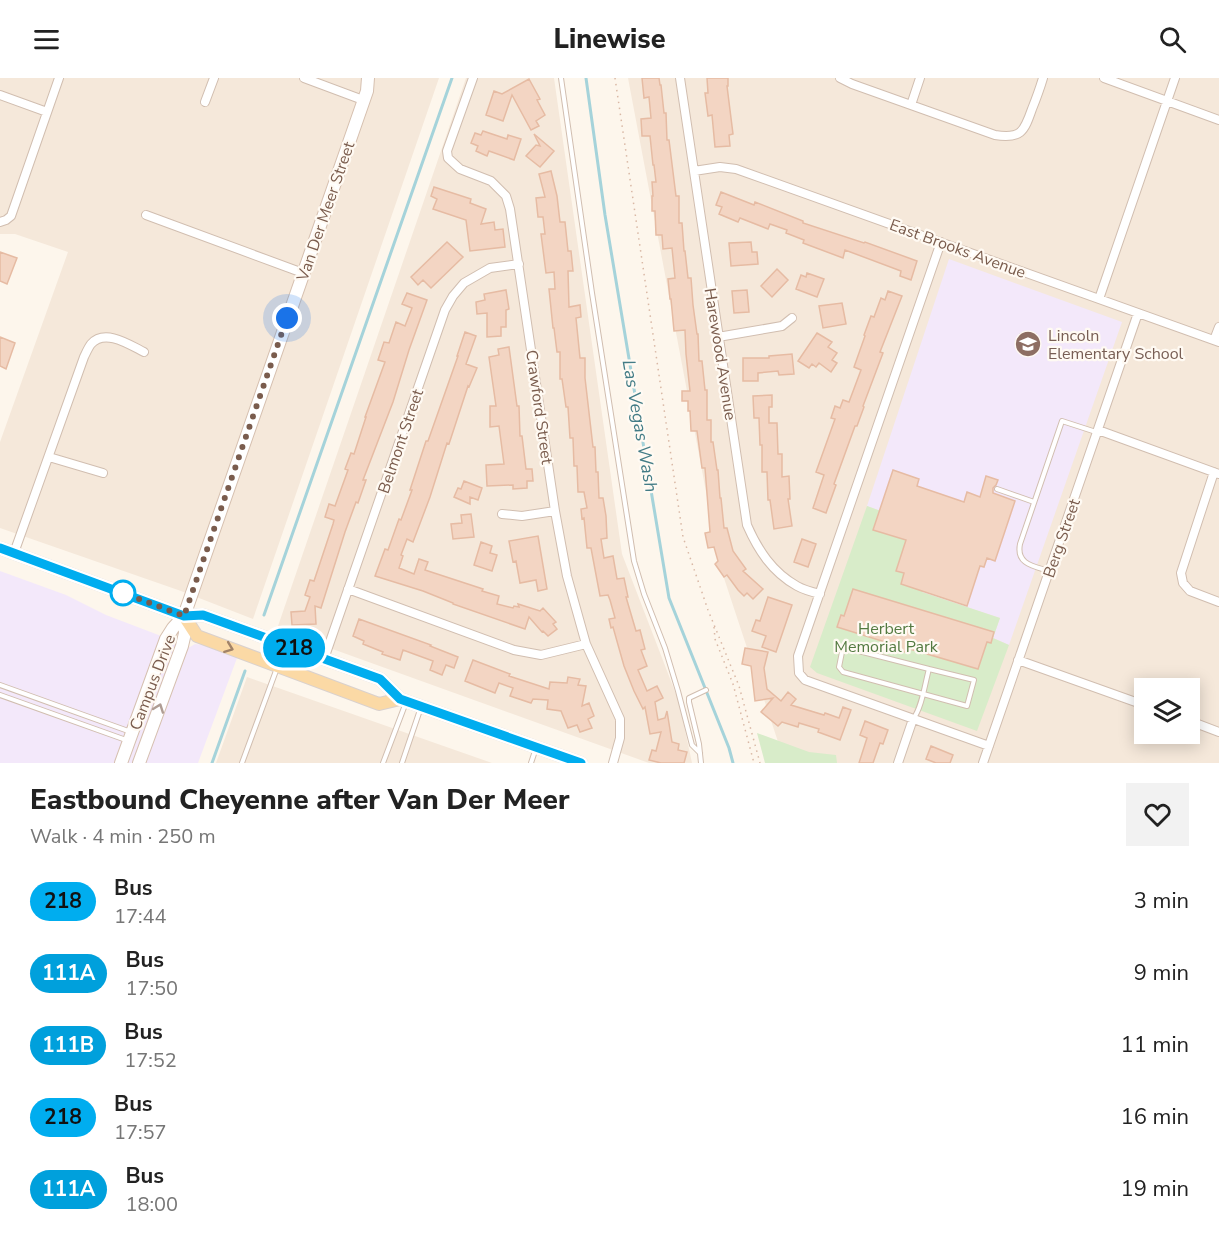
<!DOCTYPE html>
<meta charset="utf-8">
<style>
:root{--surface:#fff;--page:#f2f2f2;--text:#222;--muted:#767676}
body{margin:0;font-family:"Nunito Sans",sans-serif;background:var(--page);color:var(--text);height:100vh;display:flex;flex-direction:column;font-size:22px;white-space:nowrap}
*{box-sizing:border-box;margin:0}
p{font-size:20px;color:var(--muted)}
.icon{flex:none;width:33px;height:33px;fill:none;stroke:currentColor;stroke-width:2;stroke-linecap:round;stroke-linejoin:round}
.map{position:relative;height:685px;overflow:hidden}
.side{display:flex;flex-direction:column;background:var(--surface);flex:1}
.side>*{flex:none}
.badge{padding:0 12px;border-radius:20px;font-size:21px;line-height:39px}
.controls{position:absolute;left:1134px;top:600px;display:grid;gap:12px}
.controls a{display:grid;place-items:center;width:66px;height:66px;border-radius:0px;background:var(--surface);box-shadow:0 3px 15px #0003;font-size:30px}
.you{position:absolute;width:30px;height:30px;margin:-15px;border:4px solid #fff;border-radius:50%;background:#1a73e8;box-shadow:0 0 0 9px #1a73e833}
.map>.badge{position:absolute;translate:-50% -50%;box-shadow:0 0 0 3px #fff}
.round{display:grid;place-items:center;flex:none;width:63px;height:63px;border-radius:0px;background:var(--page)}
.summary{display:flex;align-items:center;justify-content:space-between;height:102px;padding:0 30px}
h1{font-size:28px;font-weight:800;line-height:45px}
ul{padding:0;list-style:none}
li{display:flex;align-items:center;gap:18px;height:72px;padding:0 30px}
li div{flex:1}
li b{display:block;font-size:22px}
li em{font-style:normal}
li .badge{min-width:66px;font-weight:700;text-align:center}
header{display:flex;justify-content:space-between;align-items:center;height:78px;padding:0 30px;background:var(--surface);font-size:27px;font-weight:800}
.map>svg:first-child{display:block}
.residential{fill:#f5e8da;fill-rule:evenodd}
.education{fill:#f3e8fa}
.green{fill:#d8ecc9}
.lines{fill:none;stroke-linecap:round;stroke-linejoin:round}
.stream{stroke:#a5d3da;stroke-width:3}
.building{fill:#f3d5c3;stroke:#e6bba3;stroke-width:1.5}
.lane-casing{stroke:#d1beb0;stroke-width:6}
.street-casing{stroke:#d1beb0;stroke-width:10}
.secondary-casing{stroke:#d6c0b0;stroke-width:14}
.primary-casing{stroke:#dad1cd;stroke-width:14}
.path{stroke:#d9b8a5;stroke-width:1.5;stroke-dasharray:1.5 4.5;stroke-linecap:butt}
.lane{stroke:#fff;stroke-width:4}
.street{stroke:#fff;stroke-width:8}
.secondary{stroke:#fff;stroke-width:12}
.primary{stroke:#fbd9a5;stroke-width:12}
.oneway{stroke:#a18267}
.oneway2{stroke:#af9d94}
.line-casing{stroke:#fff;stroke-width:14}
.line{stroke:#00adef;stroke-width:9}
.walk{stroke:#7a5c4d;stroke-width:6;stroke-dasharray:0 10.8}
.stop-dot{fill:#fff;stroke:#00adef;stroke-width:3}
.labels{text-anchor:middle;stroke-width:4.5;stroke-linejoin:round;paint-order:stroke}
.street-label{font-size:16px;fill:#7a5c4d;stroke:#fffaf3}
.education-label{font-size:16px;fill:#785e54;stroke:#fffaf3;text-anchor:start}
.park-label{font-size:16px;fill:#537a41;stroke:#fffaf3}
.water-label{font-size:18px;font-style:italic;fill:#437c86;stroke:#fffaf3}
</style>
<header><svg class="icon" aria-label="menu" viewBox="0 0 24 24"><path d="M4 6h16M4 12h16M4 18h16"/></svg>Linewise<svg class="icon" aria-label="search" viewBox="0 0 24 24"><circle cx="10" cy="10" r="6"/><path d="M15 15l6 6"/></svg></header>
<div class="map">
<svg width="1219" height="685" viewBox="0 0 1219 685">
<rect width="100%" height="100%" fill="#fdf6ec"/>
<path class="residential" d="M0,0H439L253,541L181,513L0,450V364L68,174L15,156H0Z
M466,0H554L622,476L679,624L692,685H649L277,551Z
M628,0H1219V685H785L720,488ZM1144,610H1190V656H1144Z
M247,599L492,685H216Z"/>
<path class="education" d="M949,181L1122,244L1009,567L993,560L1000,540L921,514L941,455L867,428Z
M0,493L66,517L106,537L190,569L195,566L202,567L237,580L198,685H0Z"/>
<path class="green" d="M867,428L942,455L922,514L1000,540L993,560L1009,567L977,653L817,595L810,589Z
M757,655L809,674L836,677L837,685H765Z"/>
<g class="lines">
<path class="stream" d="M586,0L605,137L669,520L729,670L733,685
M264,537L452,0
M212,685L245,593"/>
</g>
<path class="building" d="M642,0H659L660,7H661L664,35H666L667,62H669L676,118H679V145H682L684,173H685L688,200H691L693,227L697,256H698L699,283H702L705,312H707V342H711V364H713L717,392H718L720,420H721L724,450H727L733,473L746,491L743,493L763,511L753,521L747,515L744,518L738,512L727,497L724,499L715,486L718,483L714,469L708,470L705,455L710,454L705,390H702L697,353H691L690,333H688V323H682V313H690L686,276L685,252L674,253L671,221H670L668,201L675,200L672,170L663,171L662,157H656L655,133H652V118H653L652,104H656L654,87H653L650,58H642L641,41L651,40L649,19L644,20Z
M707,0H728V8H727L733,56L729,57L730,68L715,69L712,37L708,38L705,15H708Z
M529,1L540,21L537,22L545,37L536,43L539,48L531,52L512,17L503,43L486,37L494,13L502,16Z
M483,53L507,61L508,57L521,61L514,82L489,73L487,78L476,73L478,68L471,65L475,55L481,57Z
M534,56L554,73L540,89L526,78L536,67L540,68Z
M551,93L557,118L560,144H565L568,173H571L573,193H568L569,229L580,227L581,239L576,240L580,280H585V300L593,369H595L596,394H598L599,420H603L606,438L607,460L601,461L604,480L613,478L617,501L624,500L628,519H626L636,553L640,552L645,571L641,572L647,588L638,592L647,613L657,608L663,620L655,624L658,642L665,640L667,633L672,664L679,666L678,672L687,674L684,685H661L649,682L652,672L656,673L661,654L650,656L645,629L643,631L634,613L624,588L613,549L611,550L609,541L615,540L610,522L608,517L600,518L591,470H587L584,440L582,441L581,431L587,430L584,414H578L577,388H574L573,360H570L568,329H566L562,301H560V274H557L554,250H553L549,211H555L554,194L546,195L541,156H545L543,139H538L536,120L545,119L539,96Z
M434,109L471,121L470,125L486,131L481,146L494,144L495,152L503,151L505,169L470,173L466,142L433,131L437,121L431,118Z
M721,114L754,127L755,124L803,143V145L864,165L865,164L917,183L911,202L900,198L901,193L845,172L843,180L803,165L804,162L786,155L787,152L770,146L768,151L740,140L738,144L719,136L722,129L716,127Z
M447,164L463,179L431,210L423,202L418,207L411,199Z
M751,164L752,174H757L758,186L731,188L729,165Z
M0,174L17,180L7,206L0,203Z
M777,191L788,202L772,219L761,208Z
M807,195L824,201L817,219L796,211L801,197L806,199Z
M506,212L509,231L506,232V249H501V258L487,259V235L477,236L476,224L485,222L484,216Z
M747,212L749,234L734,235L732,213Z
M888,213L902,218L880,274L883,275L863,328L864,329L857,348H855L834,406L836,407L826,435L813,430L824,397L816,394L835,341L831,340L835,328L840,330L843,322L849,324L861,292L854,289L865,258L864,257L871,238L874,239L881,220L885,222Z
M407,215L427,222L409,272L393,324L363,402H366L358,425L356,424L345,454L321,530L315,528L316,546L292,547L291,534L305,533L310,519L305,517L310,502L314,503L333,446L334,442L325,439L329,426L335,428L348,392L345,391L351,375L354,376L366,339H365L385,284L378,282L384,264L389,265L396,244L405,248L412,230L402,226Z
M842,225L846,246L823,250L819,228Z
M465,254L476,258L466,286L477,290L469,309L468,308L449,366L447,365L430,419L413,464L407,461L401,477L403,478L399,490L414,496L419,481L428,484L425,492L483,511L482,513L499,518L497,526L513,530L514,528L519,529L518,526L540,533L543,530L556,544L553,546L557,551L548,558L543,553L542,554L529,539L525,551L453,526V525L423,513L375,498L385,471L388,472L399,441L401,442L412,412H410L426,363H428L458,278H457Z
M817,255L832,264L828,269L837,275L832,282L837,285L831,294L819,285L816,289L812,286L809,290L798,283Z
M0,259L15,265L6,291L0,288Z
M509,269L517,328H519L520,358H522L526,391H532L533,403H527V410L513,411V407L487,408L486,387L504,386L499,348L490,349V328H496L489,279L499,277L498,271Z
M792,276L794,296L779,297L778,293L758,295V303H743V280H769V278Z
M772,317V329H769V345H777L778,376H782V399L789,398L790,421H788L792,448L774,451L770,422H768L767,394H762V367H760L759,340H754L753,318Z
M893,392L919,401L917,408L964,424L967,414L980,419L986,398L998,402L996,407L993,410V415L1015,423L995,483L987,480L984,489L980,488L967,528L901,506L904,495L896,493L906,462L873,452Z
M464,403L482,410L478,422L470,419V426L454,419L458,410L461,411Z
M471,436L474,459L453,461L451,446L462,445L461,437Z
M538,458L547,511L538,513L536,502L520,505L516,483L513,484L509,463Z
M802,461L816,466L808,489L794,484Z
M481,464L492,468L490,475L497,477L492,493L474,487Z
M853,511L994,554L991,565L987,564L978,591L910,571L908,575L897,571L898,568L837,549L841,537L844,538Z
M768,519L792,527L776,574L762,569L766,558L752,553L756,542L760,543Z
M359,541L431,567L430,568L458,579L454,590L446,587L442,597L430,592L433,583L403,572L400,582L382,576L383,574L363,566L364,563L353,558Z
M745,570L768,574L764,590L767,611L781,623L788,614L796,621L791,627L824,637L825,635L839,640L843,629L851,632L840,662L818,654L819,651L799,645L798,649L782,644L778,648L761,634L773,620L755,623L751,588L742,586Z
M473,582L510,596L509,598L549,611L550,604L567,605L568,599L580,601L578,607L586,608L582,628L589,625L594,638L588,641L592,650L580,654L577,647L568,650L561,633L547,631L548,622L533,621L531,625L510,618L513,610L499,605L495,615L465,603Z
M865,643L888,652L883,666L880,665L873,685H859L867,660L860,657Z
M931,668L953,677L950,685H936L926,681Z"/>
<g class="lines">
<g class="lane-casing">
<path id="lane" d="M561,0L592,215L634,483L644,516L665,570L678,613L692,667L700,675
M997,411L1034,424
M1049,493C1033,488 1016,486 1020,466L1062,343L1096,354
M0,607L131,654
M0,617L126,662
M913,641C922,630 925,605 929,591L843,569L839,589L843,594L967,628L974,602L929,591
M242,685L277,590
M383,685L405,627
M402,685L420,632
M531,685L535,673
M701,685L699,666L689,624V620L706,612"/>
</g>
<g class="street-casing">
<path id="street" d="M304,0L363,22
M473,0L447,73L448,80L460,91L491,103L506,118L510,131L555,433L567,498L586,566L620,641V660L613,685
M680,0L747,447C758,472 772,494 797,508C804,512 812,514 820,516
M840,0L852,6L995,57C1021,61 1024,54 1032,31C1036,21 1040,10 1043,0
M1104,0L1219,42
M0,17L47,34
M205,24L214,0
M911,27L920,0
M694,93L720,89L736,91L1219,264
M146,137L303,195
M0,144L6,142L11,138L59,0
M941,164L798,578L799,595L805,602L989,668
M1099,221L1175,0
M718,259L782,248L792,240
M1214,262L1219,249
M1098,352L1219,396
M49,379L103,395
M1214,394L1181,495L1183,505L1190,513L1219,524
M502,436L522,438L555,433
M14,475L84,279C86,275 88,270 91,266C105,250 130,267 144,274
M348,511L514,572L541,577L586,566
M324,581L445,232L453,218L464,205L490,190L519,186
M1018,582L1144,627
M1190,643L1219,654
M898,685L913,641
M983,685L1138,235"/>
</g>
<g class="secondary-casing">
<path id="secondary" d="M121,685L166,561L173,550L184,538
M139,685L182,568L185,555L184,538L367,13L368,0"/>
</g>
<g class="primary-casing">
<path id="primary" d="M0,470L184,538L203,537L380,601L400,621L581,685
M184,538L197,558L379,626L400,621"/>
</g>
<path class="path" d="M615,0L683,459L708,532L739,608L760,685
M714,549L715,561L733,606L754,685"/>
<use href="#lane" class="lane"/>
<use href="#street" class="street"/>
<use href="#secondary" class="secondary"/>
<use href="#primary" class="primary"/>
</g>
<defs><path id="oneway-chevron" d="M-2-3.5L2.5 0L-2 3.5" fill="none" stroke-width="1.6" stroke-linecap="round" stroke-linejoin="round" transform="scale(1.5)"/></defs>
<use class="oneway" href="#oneway-chevron" transform="translate(229 570) rotate(21)"/>
<use class="oneway2" href="#oneway-chevron" transform="translate(159 630) rotate(-70)"/>
<g class="lines">
<g class="line-casing">
<path id="line" d="M0,470L184,538L203,537L380,601L400,621L581,685"/>
</g>
<use href="#line" class="line"/>
<path class="walk" d="M123,515L121,514L184,538L287,240"/>
</g>
<defs>
<g id="school-disc" transform="scale(1.35)"><circle r="9.5" fill="#8d6e63" stroke="#fffaf3"/><path d="M0-5L7-2L0 1L-7-2ZM-4 1L0 2.5L4 1V4Q0 6-4 4Z" fill="#fff"/></g>
</defs>
<g fill-rule="evenodd">
<use href="#school-disc" x="1028" y="266"/>
</g>
<circle class="stop-dot" cx="123" cy="515" r="12"/>
<g class="labels">
<g class="street-label">
<text transform="translate(325 133) rotate(-71)" y="6">Van Der Meer Street</text>
<text transform="translate(958 170) rotate(20)" y="6">East Brooks Avenue</text>
<text transform="translate(721 276) rotate(81)" y="6">Harewood Avenue</text>
<text transform="translate(540 329) rotate(82)" y="6">Crawford Street</text>
<text transform="translate(400 363) rotate(-71)" y="6">Belmont Street</text>
<text transform="translate(1061 460) rotate(-71)" y="6">Berg Street</text>
<text transform="translate(152 604) rotate(-69)" y="6">Campus Drive</text>
</g>
<g class="education-label">
<text x="1048" y="263">Lincoln<tspan x="1048" dy="18">Elementary School</tspan></text>
</g>
<g class="park-label">
<text x="886" y="556">Herbert<tspan x="886" dy="18">Memorial Park</tspan></text>
</g>
<g class="water-label">
<text transform="translate(640 348) rotate(80)" y="6">Las Vegas Wash</text>
</g>
</g>
</svg>
<div class="controls">
<a><svg class="icon" aria-label="layers" viewBox="0 0 24 24"><path d="M12 4l9 5-9 5-9-5zM3 14l9 5 9-5"/></svg></a>
</div>
<div class="you" style="left:287px;top:240px"></div>
<b class="badge" style="left:294px;top:570px;background:#00adef;color:#111">218</b>
</div>
<section class="side">
<div class="summary"><div><h1>Eastbound Cheyenne after Van Der Meer</h1><p>Walk · 4 min · 250 m</p></div><a class="round"><svg class="icon" aria-label="heart" viewBox="0 0 24 24"><path d="M12 20l-8-8c-3-5 5-10 8-4 3-6 11-1 8 4z"/></svg></a></div>
<ul>
<li><span class="badge" style="background:#00adef;color:#111">218</span><div><b>Bus</b><p>17:44</p></div><em>3 min</em></li>
<li><span class="badge" style="background:#00a0dc;color:#fff">111A</span><div><b>Bus</b><p>17:50</p></div><em>9 min</em></li>
<li><span class="badge" style="background:#00a0dc;color:#fff">111B</span><div><b>Bus</b><p>17:52</p></div><em>11 min</em></li>
<li><span class="badge" style="background:#00adef;color:#111">218</span><div><b>Bus</b><p>17:57</p></div><em>16 min</em></li>
<li><span class="badge" style="background:#00a0dc;color:#fff">111A</span><div><b>Bus</b><p>18:00</p></div><em>19 min</em></li>
</ul>
</section>
